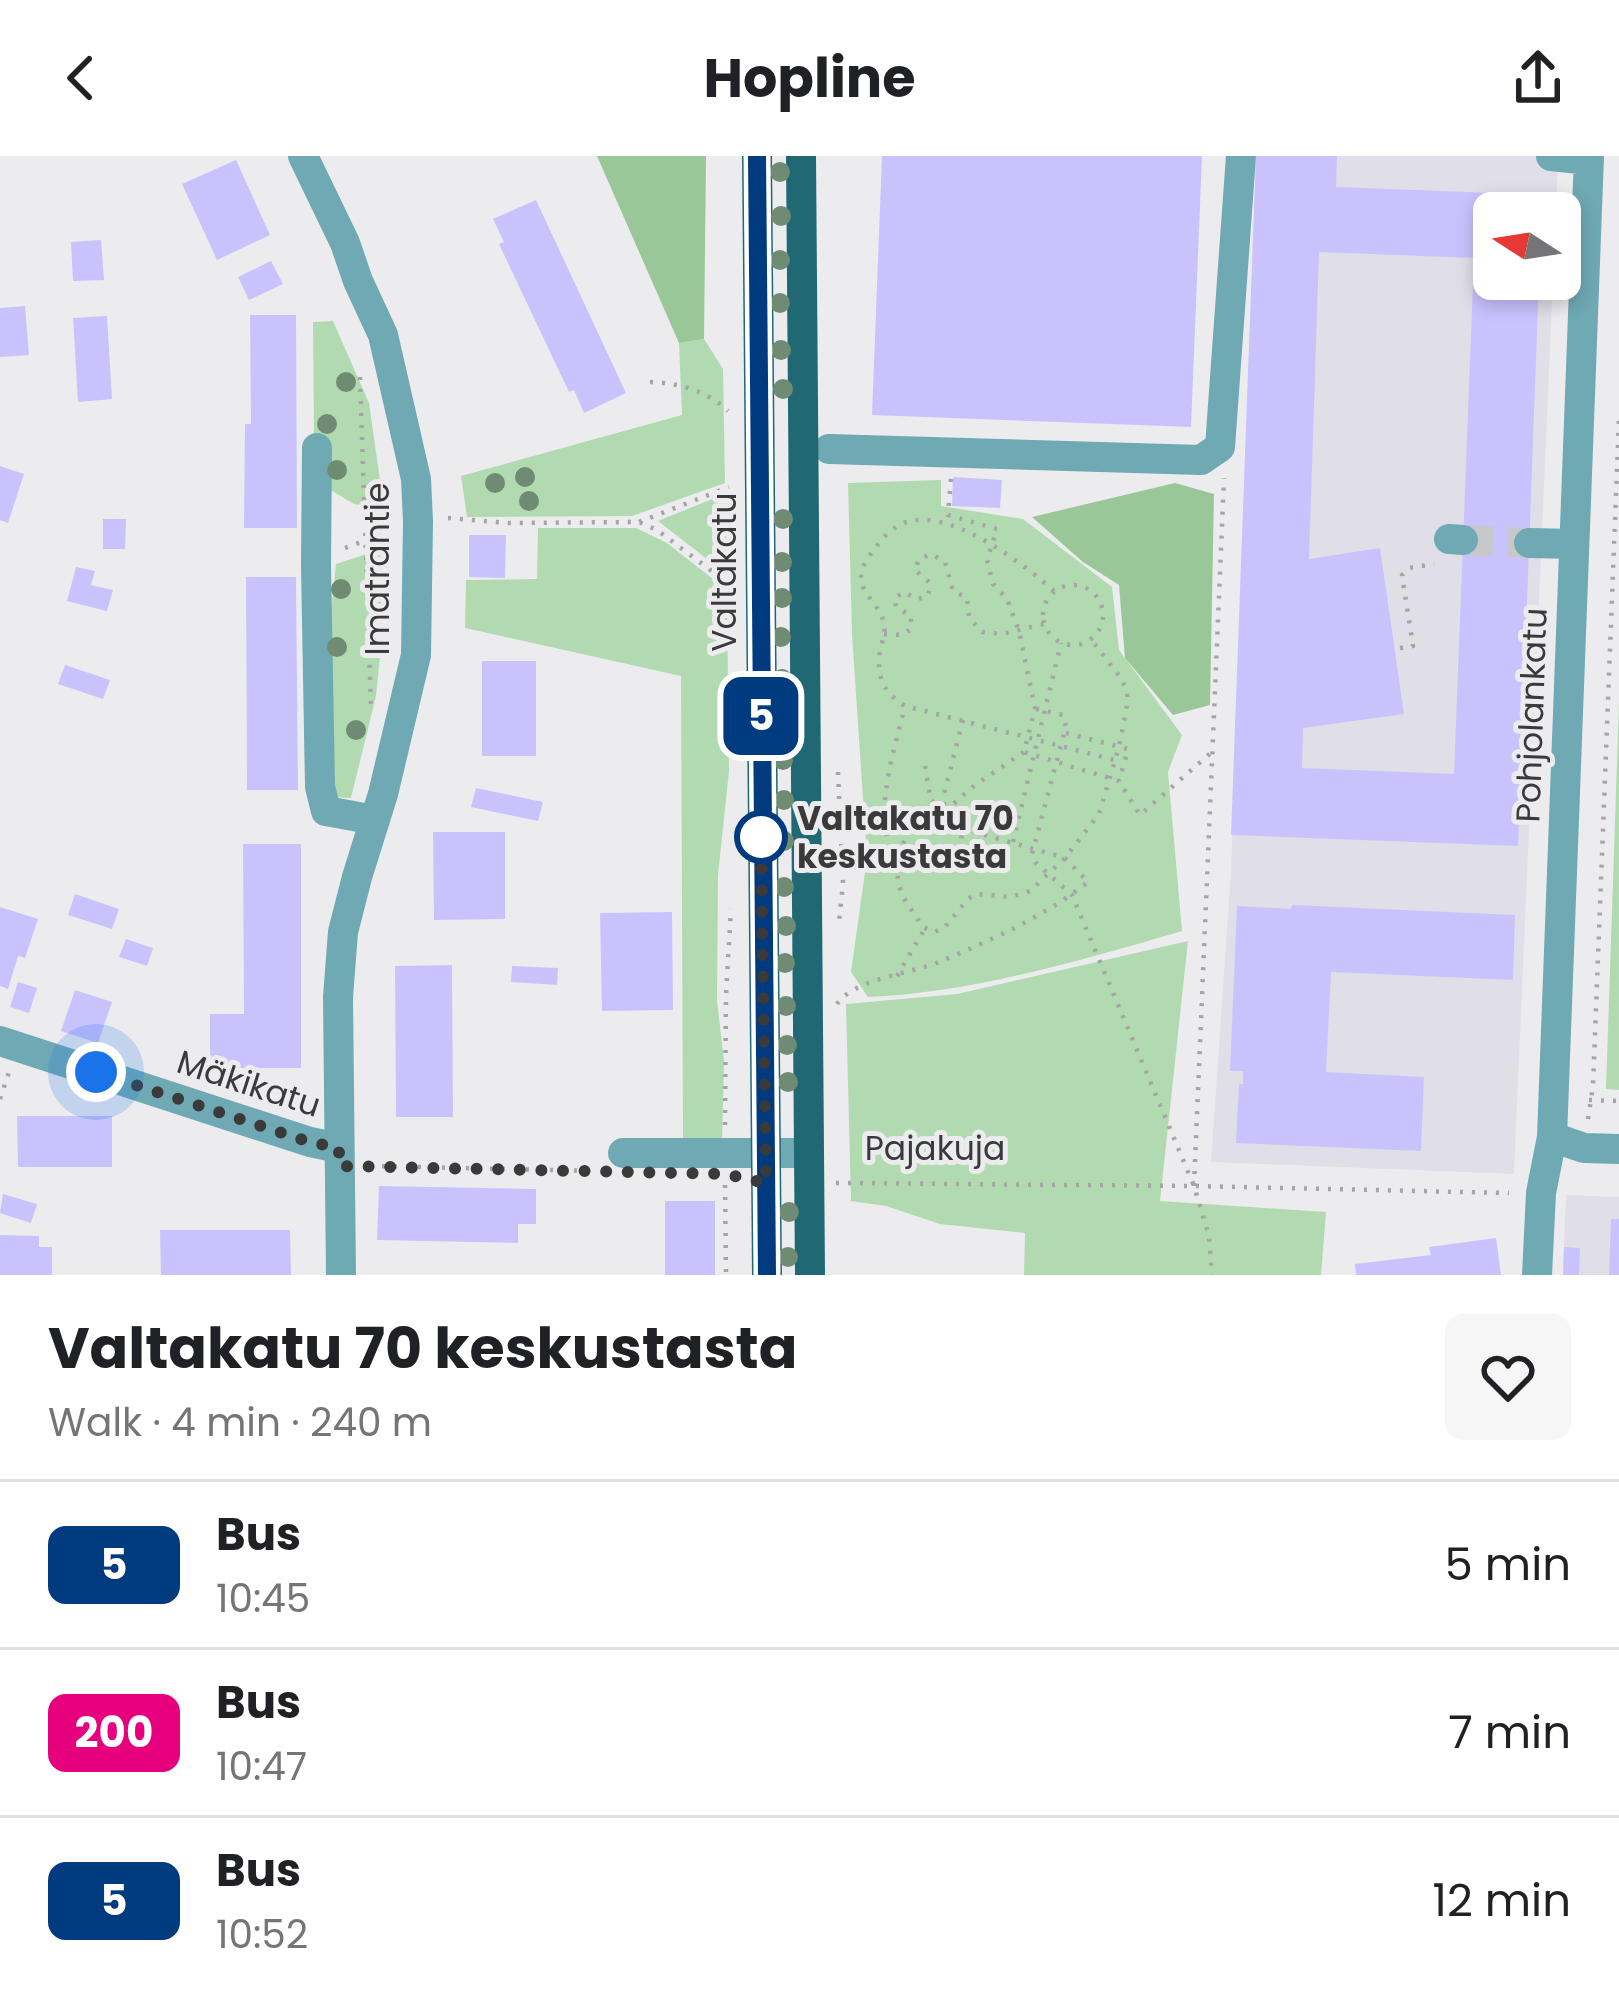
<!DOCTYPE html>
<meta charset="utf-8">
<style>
:root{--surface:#fff;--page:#f6f6f6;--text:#202124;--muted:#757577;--line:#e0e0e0}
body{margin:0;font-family:Poppins,sans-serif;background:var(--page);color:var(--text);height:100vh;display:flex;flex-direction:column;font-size:45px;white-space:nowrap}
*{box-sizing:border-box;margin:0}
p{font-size:39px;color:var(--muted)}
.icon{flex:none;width:66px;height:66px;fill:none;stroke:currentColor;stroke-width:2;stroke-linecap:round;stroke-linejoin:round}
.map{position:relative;height:1119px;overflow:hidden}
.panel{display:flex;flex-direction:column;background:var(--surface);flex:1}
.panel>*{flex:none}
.badge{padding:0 24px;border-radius:18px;font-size:42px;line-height:78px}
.needle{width:78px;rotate:282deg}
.tools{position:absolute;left:1473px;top:36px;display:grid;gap:24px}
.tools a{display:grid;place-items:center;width:108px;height:108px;border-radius:18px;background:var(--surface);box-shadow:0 6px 18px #0003;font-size:60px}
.you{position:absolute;width:60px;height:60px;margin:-30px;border:9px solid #fff;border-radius:50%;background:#1a73e8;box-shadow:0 0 0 18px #1a73e833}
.map>.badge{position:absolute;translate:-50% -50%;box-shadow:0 0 0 6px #fff}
.round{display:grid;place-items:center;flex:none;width:126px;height:126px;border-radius:18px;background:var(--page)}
.headline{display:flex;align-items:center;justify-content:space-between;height:204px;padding:0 48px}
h1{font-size:57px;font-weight:700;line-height:90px}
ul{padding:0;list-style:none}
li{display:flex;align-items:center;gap:36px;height:168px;padding:0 48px;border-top:3px solid var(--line)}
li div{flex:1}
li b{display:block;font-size:45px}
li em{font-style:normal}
li .badge{min-width:132px;font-weight:700;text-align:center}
header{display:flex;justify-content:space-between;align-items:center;height:156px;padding:0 48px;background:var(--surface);font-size:54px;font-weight:700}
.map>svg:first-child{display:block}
.built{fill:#e0dfe8}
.green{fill:#b2dab1}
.forest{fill:#99c798}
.building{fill:#cac2fd;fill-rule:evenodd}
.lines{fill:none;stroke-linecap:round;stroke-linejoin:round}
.minor-tunnel{stroke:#c8c8cb;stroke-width:30;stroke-dasharray:30 15;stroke-linecap:butt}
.path{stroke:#a5a5a8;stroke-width:4.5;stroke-dasharray:3 9;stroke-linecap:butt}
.minor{stroke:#6ea9b4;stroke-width:30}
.major{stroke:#1f6874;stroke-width:30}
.tree{fill:#708b74}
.line-casing{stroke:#fff;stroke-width:27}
.line{stroke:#003b80;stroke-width:18}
.walk{stroke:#3a3a3b;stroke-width:12;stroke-dasharray:0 21.6}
.stop-dot{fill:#fff;stroke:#003b80;stroke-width:6}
.labels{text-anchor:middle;stroke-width:10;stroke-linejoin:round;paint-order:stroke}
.street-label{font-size:33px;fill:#3a3a3b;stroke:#ececef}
.stop-label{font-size:33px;font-weight:bold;fill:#3a3a3b;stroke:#ececef;text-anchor:start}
</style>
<header><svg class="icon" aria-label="back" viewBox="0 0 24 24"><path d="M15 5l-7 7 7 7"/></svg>Hopline<svg class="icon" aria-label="share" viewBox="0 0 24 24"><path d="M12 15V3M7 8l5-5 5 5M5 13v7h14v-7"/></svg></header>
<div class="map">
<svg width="1619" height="1119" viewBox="0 0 1619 1119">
<rect width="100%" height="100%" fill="#ececef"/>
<path class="built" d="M1256,0H1558L1556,57H1494V123H1553L1514,1018L1211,1006L1231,716Z
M1566,1039L1619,1041V1119H1563Z"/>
<path class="green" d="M333,165L369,247L384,353L354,348L329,333L314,278L313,166Z
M704,183L723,213L725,327L632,360L467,361L461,320L682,259L679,187Z
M941,324V350L1023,363L1112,431L1119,494L1182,579L1168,616L1182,775C1084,804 969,837 868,841L851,816L867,702L852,478L848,327Z
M717,341L727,342L726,418L658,365Z
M538,372H636L667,387L727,434L729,615L718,719L717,845L724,904L722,987L683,986L681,520L465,472L466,424L537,423Z
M379,394L387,432L376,540L351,642L330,641L325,511L336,408Z
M1619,547V934L1606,933Z
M1188,785L1160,1045L1326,1056L1321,1119H1024L1025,1077L940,1068L886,1050L851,1045L846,848L957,838Z"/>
<path class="forest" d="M597,0H706L704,183L679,187Z
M1175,327L1214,338L1210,549L1173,559L1125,502L1119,429L1083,406L1032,361Z"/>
<path class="building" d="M882,0H1202L1191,271L872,259Z
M1256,0H1337L1336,31L1543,39L1542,57H1494V123H1539L1518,690L1231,679ZM1319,96L1474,102L1454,618L1302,612L1303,572L1404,558L1380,392L1309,403Z
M236,4L270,79L217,104L182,28Z
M536,44L626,237L584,257L574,234L569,236L499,88L504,86L493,63Z
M101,84L104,124L73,125L71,86Z
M271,105L283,128L249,144L238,121Z
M25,150L29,199L0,201V152Z
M250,159H296L297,372H244L245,268H251Z
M107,160L112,243L78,246L73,162Z
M0,310L24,318L8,367L0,364Z
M953,321L1002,324L1000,352L952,350Z
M103,363H126L125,393H103Z
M469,379H506L505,422L469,421Z
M76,411L95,415L91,429L113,434L107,455L67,445Z
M246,421H296L298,634H247Z
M482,505H536V600H482Z
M65,509L110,524L103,543L58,528Z
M476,632L543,646L538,665L471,651Z
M433,676H505V763L434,764Z
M243,688H301V912H210V858H244Z
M75,738L119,753L112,773L68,759Z
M1292,749L1515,759L1513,824L1331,816L1326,916L1424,921L1421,995L1236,987L1239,928H1243V915H1230L1237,750L1291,753Z
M0,751L38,763L25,802L18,800L8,833L0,830Z
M672,756L673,854L602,855L600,757Z
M126,783L153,792L147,810L119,801Z
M452,809L453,961H396L395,810Z
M512,810L558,812L557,829L511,826Z
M18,826L37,832L29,857L10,851Z
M75,834L112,846L98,887L61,875Z
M17,960H112V1011H18Z
M379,1030L536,1033V1068H518V1087L377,1084Z
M3,1038L37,1048L31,1067L0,1057Z
M665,1045H715V1119H665Z
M1611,1063H1619V1119H1609Z
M160,1074H290L291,1119H161Z
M0,1079L39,1080V1091H52V1119H0Z
M1496,1082L1501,1119H1356L1355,1108L1431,1099L1429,1091Z
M1564,1091L1580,1092L1579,1119H1563Z"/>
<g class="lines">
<path class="minor-tunnel" d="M1463,384L1529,387"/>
<path class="path" d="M360,221L371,552
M650,226C679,227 707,235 728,255
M951,323L948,359L997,373L987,404L993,428L1007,443L1019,475L1035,552L1024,596L1119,625L1140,659L1213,595
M448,362L509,367L639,366L657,374L733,431
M639,366L729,331
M345,392L390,376
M1043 459a30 30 0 1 1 60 0a30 30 0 1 1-60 0Z
M1054,435C1024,408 960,360 917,364C901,365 889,375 879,387C872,396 862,408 861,419C860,439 882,450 884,469C886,478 881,487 880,496C876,521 884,537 905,550L1115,604
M884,478L902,479L911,473V460L896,451L895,442L904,436L916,443L927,441L930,433L929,426L915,414L919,403L931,398L945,406L953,435L967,442L969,462L982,476L1002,478L1044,468
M1400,492L1413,490L1402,419L1409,412L1434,408
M1036,553L1063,559L1066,570L1032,698L1036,707L1072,739L1194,1030L1209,1080L1212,1119
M963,564L937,665C899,667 888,714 905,744C910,754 917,759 921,770L934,776L944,772L968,743L976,738L1011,741L1030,735L1065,702L1099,658L1119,591L1128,544L1126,532L1120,521L1091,483
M1066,577L1128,593L1119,625
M925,610L931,645L951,650L975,629L1024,596
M838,616L843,728L839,766
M1013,686L1061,487
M958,694L970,650L998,654
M896,702C870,663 895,592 905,550
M897,820L924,774
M837,848C854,823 909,818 939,806C991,784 1044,761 1088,726L1065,702L937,665
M0,943L9,916
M1589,944L1619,945
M1588,963L1593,930L1619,262
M725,969L726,838L731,753
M370,1010L598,1015
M836,1027L1194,1030L1509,1037
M725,1029L726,1119
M1194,1030L1224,322"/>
<path class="minor" d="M303,0L345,87L358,125L383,179L416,323L418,365L416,499L383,638L357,721L343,776L338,841L341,1119
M1551,0L1589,4
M317,292L316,409L320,631L326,655L375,664
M829,293L1201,304L1220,291L1241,0
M1449,383L1463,384
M1529,387L1574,388
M0,885L310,986L339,992
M1552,981L1584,992L1619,993
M623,997H809
M1537,1119L1541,1037L1552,981L1589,0"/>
<path class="major" d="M757,0L767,1119
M801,0L810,1119"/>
</g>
<g class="tree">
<circle cx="780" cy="16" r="10"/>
<circle cx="781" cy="60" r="10"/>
<circle cx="780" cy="104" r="10"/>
<circle cx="780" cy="147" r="10"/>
<circle cx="781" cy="194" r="10"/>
<circle cx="346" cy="226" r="10"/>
<circle cx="783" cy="233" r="10"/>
<circle cx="327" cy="268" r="10"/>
<circle cx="337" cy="314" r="10"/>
<circle cx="525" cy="321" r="10"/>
<circle cx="495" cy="327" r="10"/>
<circle cx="529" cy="345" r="10"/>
<circle cx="783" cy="363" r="10"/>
<circle cx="782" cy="406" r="10"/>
<circle cx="341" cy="433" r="10"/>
<circle cx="782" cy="442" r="10"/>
<circle cx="781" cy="481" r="10"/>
<circle cx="337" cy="491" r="10"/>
<circle cx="782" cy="523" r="10"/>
<circle cx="783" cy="563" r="10"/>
<circle cx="356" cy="574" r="10"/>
<circle cx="783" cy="604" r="10"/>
<circle cx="784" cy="644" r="10"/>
<circle cx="784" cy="685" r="10"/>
<circle cx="784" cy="731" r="10"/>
<circle cx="786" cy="770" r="10"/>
<circle cx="785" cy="807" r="10"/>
<circle cx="786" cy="850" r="10"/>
<circle cx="787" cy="889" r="10"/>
<circle cx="788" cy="926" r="10"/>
<circle cx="789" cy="1056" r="10"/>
<circle cx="788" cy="1101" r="10"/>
</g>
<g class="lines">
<g class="line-casing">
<path id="line" d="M757,0L767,1119"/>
</g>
<use href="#line" class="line"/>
<path class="walk" d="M96,916L310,986L339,992V1010L725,1018L766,1027L761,681"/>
</g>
<circle class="stop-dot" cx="761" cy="681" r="24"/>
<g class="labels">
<g class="street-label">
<text transform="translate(377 413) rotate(-90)" y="12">Imatrantie</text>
<text transform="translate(724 416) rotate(-90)" y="12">Valtakatu</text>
<text transform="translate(1531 559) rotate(-88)" y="12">Pohjolankatu</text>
<text transform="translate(249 927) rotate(18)" y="12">Mäkikatu</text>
<text x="935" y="1004">Pajakuja</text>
</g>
<g class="stop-label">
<text x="797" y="674">Valtakatu 70<tspan x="797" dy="38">keskustasta</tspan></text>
</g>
</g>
</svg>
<div class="tools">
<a><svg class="needle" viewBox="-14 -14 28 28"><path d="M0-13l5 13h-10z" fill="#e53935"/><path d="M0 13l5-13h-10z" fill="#757577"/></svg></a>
</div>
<div class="you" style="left:96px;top:916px"></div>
<b class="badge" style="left:761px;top:560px;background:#003b80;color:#fff">5</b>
</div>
<section class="panel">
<div class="headline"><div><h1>Valtakatu 70 keskustasta</h1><p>Walk · 4 min · 240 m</p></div><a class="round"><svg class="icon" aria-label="heart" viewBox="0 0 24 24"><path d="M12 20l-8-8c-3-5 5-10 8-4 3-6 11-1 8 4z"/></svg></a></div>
<ul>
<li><span class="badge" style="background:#003b80;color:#fff">5</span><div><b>Bus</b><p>10:45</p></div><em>5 min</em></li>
<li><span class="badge" style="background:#e6007e;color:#fff">200</span><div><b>Bus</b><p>10:47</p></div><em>7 min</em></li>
<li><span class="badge" style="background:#003b80;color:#fff">5</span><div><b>Bus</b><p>10:52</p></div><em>12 min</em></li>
</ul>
</section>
